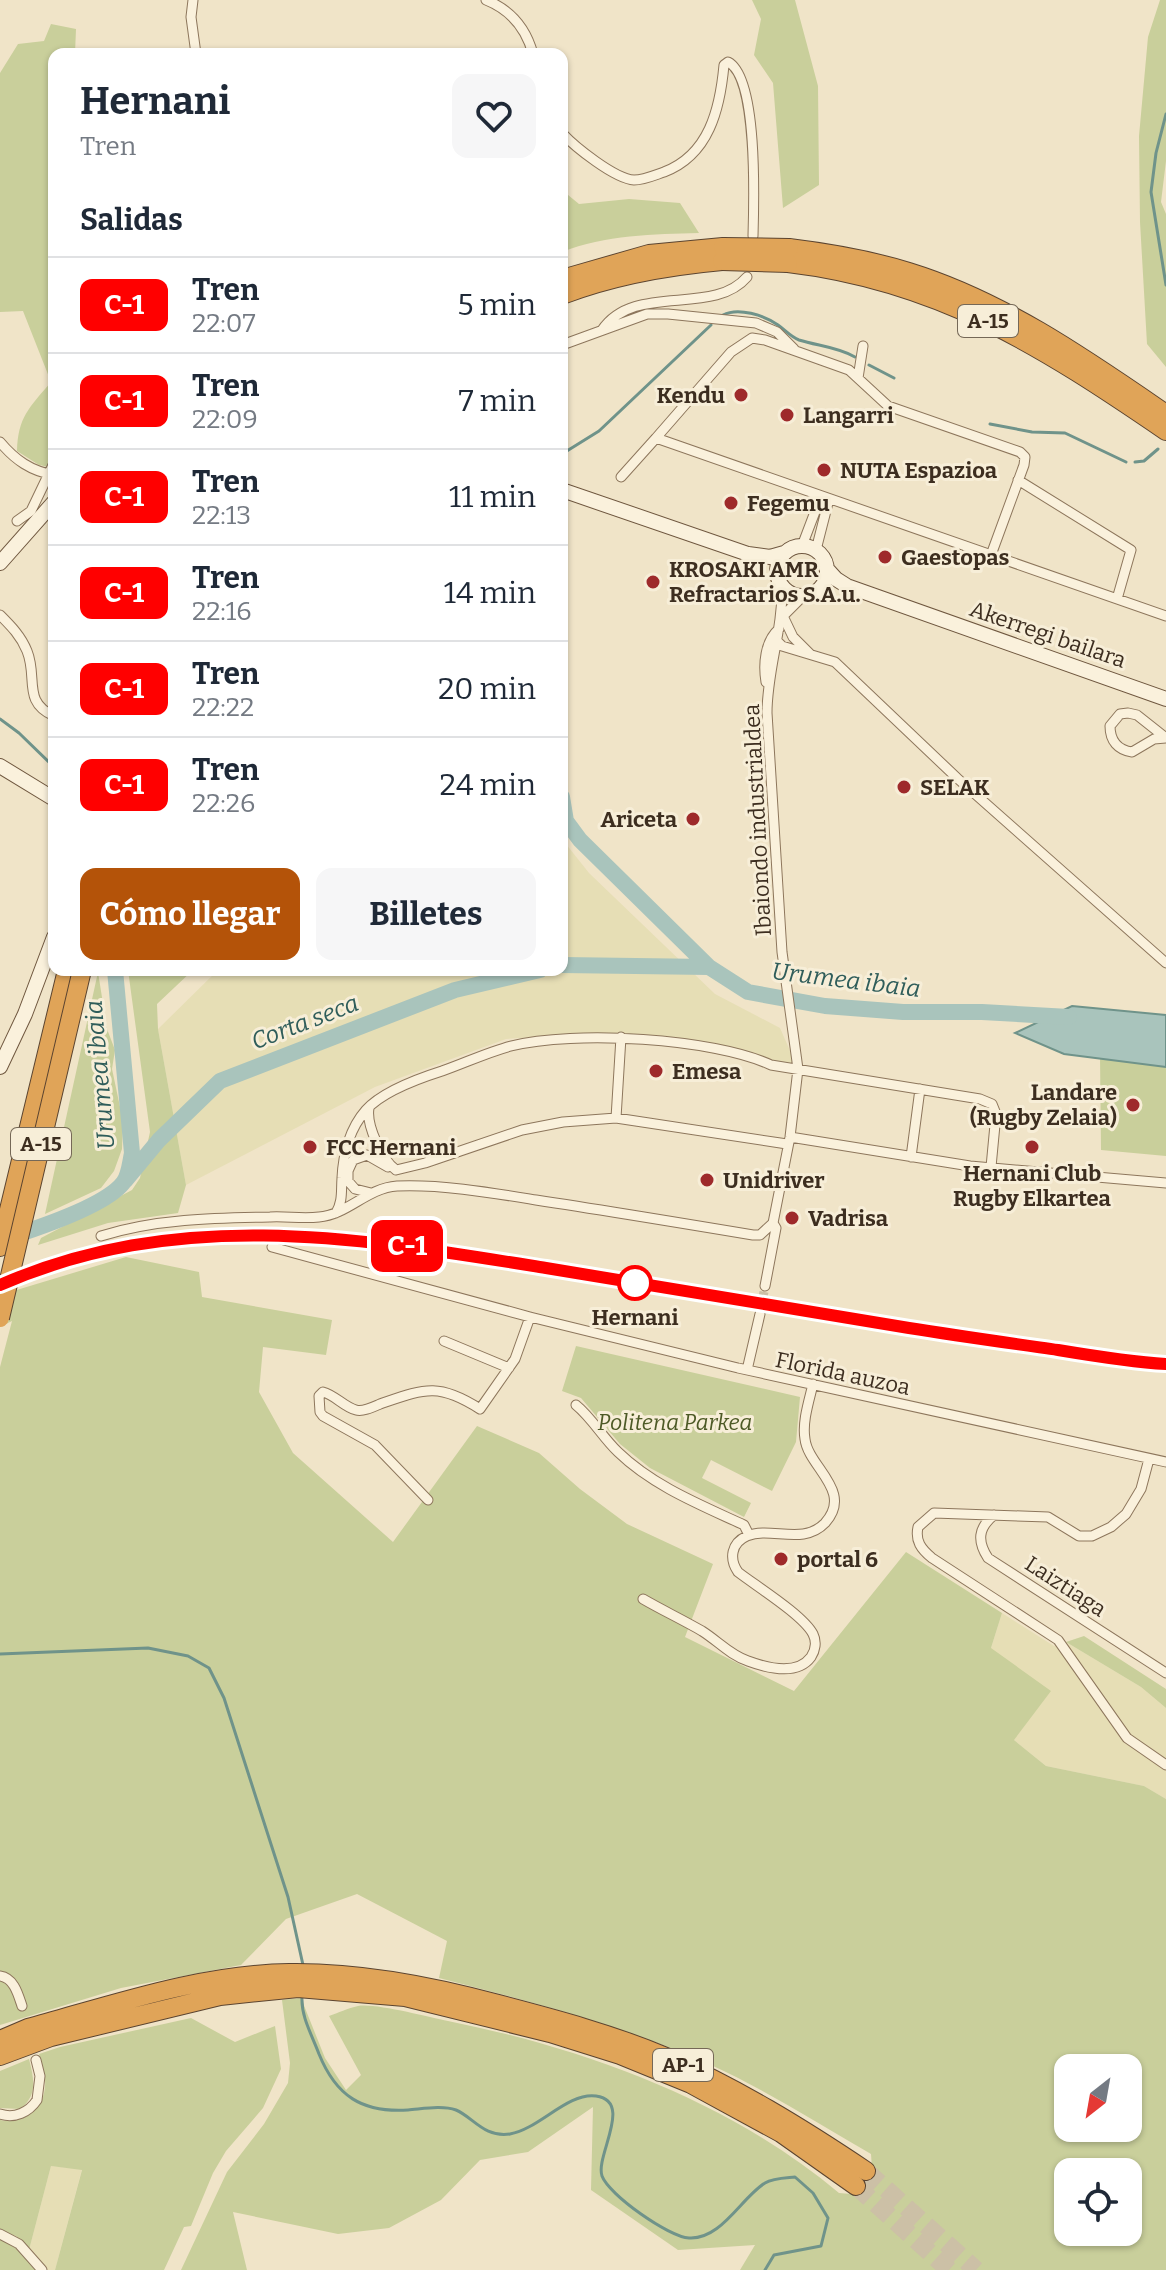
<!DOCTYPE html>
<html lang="es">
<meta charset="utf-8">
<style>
:root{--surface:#fff;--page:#f6f6f7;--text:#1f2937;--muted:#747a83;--line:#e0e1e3;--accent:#b45309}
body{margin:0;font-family:Bitter,serif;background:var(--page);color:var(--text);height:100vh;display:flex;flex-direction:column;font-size:30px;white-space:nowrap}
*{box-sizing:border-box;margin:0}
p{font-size:26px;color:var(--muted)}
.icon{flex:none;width:44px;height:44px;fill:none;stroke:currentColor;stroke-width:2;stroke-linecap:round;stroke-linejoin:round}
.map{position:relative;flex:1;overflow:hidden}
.drawer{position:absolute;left:48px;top:48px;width:520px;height:928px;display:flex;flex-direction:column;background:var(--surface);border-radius:16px;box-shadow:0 2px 6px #0004}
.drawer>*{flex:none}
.badge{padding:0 16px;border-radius:12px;font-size:28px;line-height:52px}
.needle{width:52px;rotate:211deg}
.fabs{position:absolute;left:1054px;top:2054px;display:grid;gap:16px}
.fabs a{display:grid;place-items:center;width:88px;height:88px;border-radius:16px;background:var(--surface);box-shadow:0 2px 6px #0004;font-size:40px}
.map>.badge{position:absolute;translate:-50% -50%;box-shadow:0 0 0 4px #fff}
h2{padding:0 32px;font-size:30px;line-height:72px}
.round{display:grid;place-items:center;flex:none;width:84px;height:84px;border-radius:16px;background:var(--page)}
.headline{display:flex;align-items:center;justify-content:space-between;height:136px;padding:0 32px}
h1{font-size:38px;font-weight:700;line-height:60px}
.action{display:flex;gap:16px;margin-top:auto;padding:16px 32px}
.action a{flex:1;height:92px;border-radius:16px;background:var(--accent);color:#fff;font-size:32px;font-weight:700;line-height:92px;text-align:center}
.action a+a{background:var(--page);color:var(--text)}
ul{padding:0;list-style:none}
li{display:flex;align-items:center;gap:24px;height:96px;padding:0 32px;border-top:2px solid var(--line)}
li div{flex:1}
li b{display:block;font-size:30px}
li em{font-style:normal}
li .badge{min-width:88px;font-weight:700;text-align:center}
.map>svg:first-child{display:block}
.farmland{fill:#e6deb5}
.green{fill:#c9cf9b;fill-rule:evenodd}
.water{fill:#a9c4bc;stroke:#6f938a;stroke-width:2}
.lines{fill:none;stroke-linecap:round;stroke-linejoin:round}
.stream{stroke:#6f938a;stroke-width:3}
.river{stroke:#a9c4bc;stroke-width:16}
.minor-tunnel{stroke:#ccc0a6;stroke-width:9;stroke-dasharray:9 4.5;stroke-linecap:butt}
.motorway-tunnel{stroke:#ccc0a6;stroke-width:18;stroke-dasharray:18 9;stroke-linecap:butt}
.minor-casing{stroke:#8d765c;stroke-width:11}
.secondary-casing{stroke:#6f573f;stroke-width:16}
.motorway-casing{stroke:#5b4430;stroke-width:20}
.minor{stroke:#faf1dc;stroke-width:9}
.secondary{stroke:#faf1dc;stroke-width:14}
.motorway{stroke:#e0a458;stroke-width:18}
.rail-casing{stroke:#3d2e20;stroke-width:6}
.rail{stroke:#f7eed8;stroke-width:3;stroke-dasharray:9;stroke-linecap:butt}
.motorway-bridge-casing{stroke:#5b4430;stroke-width:20;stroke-linecap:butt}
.motorway-bridge{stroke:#e0a458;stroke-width:18}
.line-casing{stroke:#fff;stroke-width:18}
.line{stroke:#f00;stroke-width:12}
.poi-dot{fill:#9e2a2b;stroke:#f7eed8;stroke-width:3}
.stop-dot{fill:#fff;stroke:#f00;stroke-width:4}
.labels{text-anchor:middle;stroke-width:6;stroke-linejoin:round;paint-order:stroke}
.shield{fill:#f7eed8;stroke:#756857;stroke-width:2}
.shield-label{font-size:20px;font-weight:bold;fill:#3d2e20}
.poi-label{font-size:22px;font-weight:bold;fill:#3d2e20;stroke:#f7eed8;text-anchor:start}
.street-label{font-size:22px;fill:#3d2e20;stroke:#f7eed8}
.stop-label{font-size:22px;font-weight:bold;fill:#3d2e20;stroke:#f7eed8}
.park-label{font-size:22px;font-style:italic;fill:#4d5a26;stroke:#f7eed8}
.water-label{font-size:24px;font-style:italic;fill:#2f5d5a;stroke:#f7eed8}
</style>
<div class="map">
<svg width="1166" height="2270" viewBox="0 0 1166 2270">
<rect width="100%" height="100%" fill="#f0e4c8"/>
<path class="farmland" d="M562,839L589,873L715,994L780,1028L798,1069L601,1033L506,1039L375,1087L186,1185L158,1029L218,970H562Z
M1002,1613L1054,1646L1066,1642L1141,1687L1166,1708V1799L1144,1786L1046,1766L1014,1740L991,1648Z
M51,2166L82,2169L55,2270H47L29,2250Z"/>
<path class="green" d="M752,0H795L818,86L819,185L783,208L773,83L754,55L761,19Z
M1160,0H1166V161L1161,202L1166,214V367L1147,344L1140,222L1139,136L1148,37Z
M51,24L76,29L75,54H54V468L39,465L17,451C18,417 29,408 51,382L23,311L0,312V73L18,44L44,41Z
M562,190L579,204L629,199L680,203L699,233C654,234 605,235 562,252Z
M128,970H193L157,1004L158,1029L186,1185L178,1213L108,1223L38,1245L41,1238L132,1190L140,1178L150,1132Z
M98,972L107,1029L115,1050L112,1069L123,1121L122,1149L114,1171L101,1188L45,1214Z
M1100,1055L1166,1061V1156L1101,1150Z
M126,1257L199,1272L202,1297L332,1320L326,1355L263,1347L259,1392L293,1453L393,1542L477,1426L539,1453L580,1489L627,1524L713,1564L685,1637L794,1691L906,1552L1002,1613L991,1648L1051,1691L1014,1740L1046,1766L1144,1786L1166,1799V2270H740L755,2245L678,2250L591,2190L593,2107L528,2152L480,2160L441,2200L389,2228L338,2234L233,2212L247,2270H181L227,2172L264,2124L288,2083L290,2063L282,2000L301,1998L325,2058L346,2090L361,2075L329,2016C338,2013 348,2008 358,2006C375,2003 428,2017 448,2021C587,2049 729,2101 839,2193L851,2194L872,2168L871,2154C819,2124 766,2090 711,2065C623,2026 533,2002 439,1978L447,1941L357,1894L286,1919L241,1965L121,1988L0,2025V1367L12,1321L0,1327V1295ZM1068,2068H1128V2128H1068ZM1068,2172H1128V2232H1068Z
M576,1346L800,1397L796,1442L772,1491L711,1460L702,1478L751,1503L744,1517L650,1468L620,1444L581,1398L562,1391Z
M1084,1636L1166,1689V1708L1141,1687L1066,1642Z
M191,2018L235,2042L275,2026L281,2069L263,2108L226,2151L213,2173L191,2226L184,2227L164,2270H55L82,2170L51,2166L29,2250L16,2236L0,2231V2120C22,2125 44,2110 45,2086C46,2076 42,2065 39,2054L60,2047Z
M29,2059C34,2079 38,2095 20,2109L0,2108V2071Z
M0,2239L16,2248L36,2270H0Z"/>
<path class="water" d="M1072,1006L1166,1015V1067L1064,1054L1015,1033Z"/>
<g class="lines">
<path class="stream" d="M1166,114L1156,153L1151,192L1166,285
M723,315C738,307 764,315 778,325C785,330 791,337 799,340C818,346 838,347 855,357
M869,365L894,378
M990,424L1032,432L1065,433L1126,462
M562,454L599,431L711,325
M1135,462L1144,461L1158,449
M0,719L19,733L54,767
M0,1654L148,1648L188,1656L209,1668L224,1698L288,1897L303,1965
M302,1997C301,2017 312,2035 319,2054C336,2096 362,2113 408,2110C422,2109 442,2105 456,2110C473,2117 484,2138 510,2134C539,2129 568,2092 596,2096C634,2101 595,2156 602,2176C609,2195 669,2237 689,2238C721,2240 741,2198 765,2183C773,2178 785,2178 795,2177L813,2193L828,2218L821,2246L774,2255L765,2270"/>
<path class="river" d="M562,797L566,821L580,840L709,967L748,992L825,1006L903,1012H982L1069,1017
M562,965L709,967
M125,1181L159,1140L220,1081L455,990L540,970
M10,1237C38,1228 105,1206 123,1183C129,1176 130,1162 132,1153L115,970"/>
<path class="minor-tunnel" d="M760,1314L765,1286"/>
<path class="motorway-tunnel" d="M866,2171L976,2270
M856,2186L949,2270"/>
<g class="minor-casing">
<path id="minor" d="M193,0L191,17L196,54
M486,0C511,10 526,28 533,54
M562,133C575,147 615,179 634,180C644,180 655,175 664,172C709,155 720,109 724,65L728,62C758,77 754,202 753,236
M602,330C634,282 713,317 747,277
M562,345L647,314H668L756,323L777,332L794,349
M858,378L863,346
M0,442C15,460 31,471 54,475
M621,477L656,438
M1018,480L1131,550L1117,599
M17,521L31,511L54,463
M802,546L821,496
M816,550L829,499
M991,555L1024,465L1025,457L1020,452L888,406L849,370L765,340L752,338L731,352L656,438L1166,616
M0,615C11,626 21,636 27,651C38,678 22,702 54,716
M783,616L793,637L810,654
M783,616L804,595
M778,642L782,646L835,662L957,778L1166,963
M766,682C763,664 765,641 779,629
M1128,713L1137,715L1166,738L1154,739L1132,752C1118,750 1110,741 1110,726L1120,714Z
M369,1108C366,1125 382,1160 396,1170L425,1163L522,1130L563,1122L616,1118L787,1144
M616,1118L621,1037
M790,1137L970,1166L1166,1183
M911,1157L920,1089
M371,1193L355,1189L348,1181V1171L353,1160L367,1155L388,1167
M336,1213C343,1201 341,1191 342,1178C343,1154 350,1128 366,1110C382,1092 420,1078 442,1071C465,1063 488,1052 511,1046C574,1030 713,1038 771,1065L980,1099L992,1104L996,1114L991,1167
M101,1236C155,1219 213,1218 270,1217C286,1216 302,1219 319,1217C347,1215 367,1188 397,1186C441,1184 493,1193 536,1200C609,1211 681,1223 753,1235H760L773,1223L790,1137L798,1069L782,952L767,713C767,670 783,630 782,586
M272,1247L530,1317L738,1368L1166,1462
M765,1286L776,1228L773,1223
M444,1341L509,1368
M747,1370L760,1314
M576,1405C592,1418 603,1438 618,1452C653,1486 701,1505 744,1525L749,1535
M1149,1459L1141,1489L1126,1514L1111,1527L1092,1536H1079L1048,1517L934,1513L918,1527C915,1541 921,1549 932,1558L1058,1640L1127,1738L1166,1765
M428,1500L375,1445L323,1416L320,1412L319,1396L323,1392C335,1395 344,1407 356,1410C363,1412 373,1407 380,1404C424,1389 438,1382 480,1409L515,1359L530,1317
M994,1515C978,1528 977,1541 988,1558L1166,1673
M643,1599C662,1610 683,1620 702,1631C718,1641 730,1655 748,1661C767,1668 797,1676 811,1657C815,1651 817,1642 813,1634C803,1615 756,1586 738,1572C729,1559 731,1543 747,1536C771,1526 803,1546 825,1523C854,1491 808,1467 805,1439C802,1422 809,1401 813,1384
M0,1976C14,1978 18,1994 22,2006
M0,2114C15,2119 29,2112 37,2100L40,2076L36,2060
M0,2234L19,2244L42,2270"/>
</g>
<g class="secondary-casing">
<path id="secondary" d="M562,490L748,554L770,557L784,553
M777 571a25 25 0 1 1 50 0a25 25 0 1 1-50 0Z
M0,563L54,502
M826,568L836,579L847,586L1166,699
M0,766L54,799
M0,1067L25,1014L54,937"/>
</g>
<g class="motorway-casing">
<path id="motorway" d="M789,248C830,253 870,260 909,272C1003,301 1086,359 1166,414
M788,263C940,281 1043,347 1166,431
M562,279L649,254L723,247
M562,295C614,275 667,266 722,261
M0,1247L67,970
M0,2040L28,2028C112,2005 201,1974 289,1973C358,1972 432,1986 498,2004C555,2019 612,2034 666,2057C737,2088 802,2128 866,2171
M0,2056L51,2037L220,1996L298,1988L405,1997L550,2033L620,2055L691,2084L781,2133L856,2186"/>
</g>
<use href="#minor" class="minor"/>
<use href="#secondary" class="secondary"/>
<use href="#motorway" class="motorway"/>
<g class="rail-casing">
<path id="rail" d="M0,1285C183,1205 363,1239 552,1269C675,1289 798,1310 921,1330C1002,1343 1084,1360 1166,1364"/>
</g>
<use href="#rail" class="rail"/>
<g class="motorway-bridge-casing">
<path id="motorway-bridge" d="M723,247L789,248
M722,261L788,263
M0,1318L82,970"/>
</g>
<use href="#motorway-bridge" class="motorway-bridge"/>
</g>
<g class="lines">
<g class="line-casing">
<path id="line" d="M0,1285C181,1206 360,1238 546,1268C667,1288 788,1308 909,1328C959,1336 1009,1343 1058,1350C1094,1356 1130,1362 1166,1364"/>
</g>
<use href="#line" class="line"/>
</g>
<g class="poi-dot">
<circle cx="741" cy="395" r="8"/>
<circle cx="787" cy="415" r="8"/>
<circle cx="824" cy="470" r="8"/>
<circle cx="731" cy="503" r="8"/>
<circle cx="885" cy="557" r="8"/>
<circle cx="653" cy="582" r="8"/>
<circle cx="904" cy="787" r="8"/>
<circle cx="693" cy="819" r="8"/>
<circle cx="656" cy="1071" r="8"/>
<circle cx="1133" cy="1105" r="8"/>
<circle cx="310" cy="1147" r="8"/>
<circle cx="1032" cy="1147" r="8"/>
<circle cx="707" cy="1180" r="8"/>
<circle cx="792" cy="1218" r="8"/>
<circle cx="781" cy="1559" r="8"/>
</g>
<circle class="stop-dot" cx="635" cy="1283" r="16"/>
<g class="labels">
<g class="shield">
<rect x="958" y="305" width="60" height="32" rx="6"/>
<rect x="11" y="1128" width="60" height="32" rx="6"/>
<rect x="653" y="2049" width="60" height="32" rx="6"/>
</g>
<g class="shield-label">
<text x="988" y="328">A-15</text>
<text x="41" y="1151">A-15</text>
<text x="683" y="2072">AP-1</text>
</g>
<g class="poi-label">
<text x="725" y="403" text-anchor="end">Kendu</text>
<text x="803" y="423">Langarri</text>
<text x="840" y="478">NUTA Espazioa</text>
<text x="747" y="511">Fegemu</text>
<text x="901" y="565">Gaestopas</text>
<text x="669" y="577">KROSAKI AMR<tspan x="669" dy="25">Refractarios S.A.u.</tspan></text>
<text x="920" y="795">SELAK</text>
<text x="677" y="827" text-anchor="end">Ariceta</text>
<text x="672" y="1079">Emesa</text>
<text x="1117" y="1100" text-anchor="end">Landare<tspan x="1117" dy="25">(Rugby Zelaia)</tspan></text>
<text x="326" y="1155">FCC Hernani</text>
<text x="1032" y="1181" text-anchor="middle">Hernani Club<tspan x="1032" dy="25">Rugby Elkartea</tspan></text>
<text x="723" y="1188">Unidriver</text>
<text x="808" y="1226">Vadrisa</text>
<text x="797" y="1567">portal 6</text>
</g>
<g class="street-label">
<text transform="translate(1048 634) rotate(19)" y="8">Akerregi bailara</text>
<text transform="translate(757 820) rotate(-93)" y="8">Ibaiondo industrialdea</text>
<text transform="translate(843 1373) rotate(12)" y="8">Florida auzoa</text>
<text transform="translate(1066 1586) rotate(33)" y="8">Laiztiaga</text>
</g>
<g class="stop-label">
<text x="635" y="1325">Hernani</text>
</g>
<g class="park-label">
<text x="675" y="1430">Politena Parkea</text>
</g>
<g class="water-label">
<text transform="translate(846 980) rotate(7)" y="8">Urumea ibaia</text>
<text transform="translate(305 1022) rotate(-21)" y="8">Corta seca</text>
<text transform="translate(100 1075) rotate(-95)" y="8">Urumea ibaia</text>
</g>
</g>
</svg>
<div class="fabs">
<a><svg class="needle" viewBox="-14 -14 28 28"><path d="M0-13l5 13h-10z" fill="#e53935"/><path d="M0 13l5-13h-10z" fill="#747a83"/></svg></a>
<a><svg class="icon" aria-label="locate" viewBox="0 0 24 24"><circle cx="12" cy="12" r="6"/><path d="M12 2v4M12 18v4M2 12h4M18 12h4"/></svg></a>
</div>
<b class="badge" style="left:407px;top:1246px;background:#f00;color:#fff">C-1</b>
<section class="drawer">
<div class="headline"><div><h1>Hernani</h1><p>Tren</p></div><a class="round"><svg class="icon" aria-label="heart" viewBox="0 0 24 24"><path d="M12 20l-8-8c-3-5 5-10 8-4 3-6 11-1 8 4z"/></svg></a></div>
<h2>Salidas</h2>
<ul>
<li><span class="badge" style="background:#f00;color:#fff">C-1</span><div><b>Tren</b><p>22:07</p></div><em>5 min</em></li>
<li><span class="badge" style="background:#f00;color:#fff">C-1</span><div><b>Tren</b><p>22:09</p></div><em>7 min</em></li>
<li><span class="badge" style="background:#f00;color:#fff">C-1</span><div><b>Tren</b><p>22:13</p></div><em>11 min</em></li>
<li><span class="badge" style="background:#f00;color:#fff">C-1</span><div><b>Tren</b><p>22:16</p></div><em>14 min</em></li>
<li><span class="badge" style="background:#f00;color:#fff">C-1</span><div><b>Tren</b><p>22:22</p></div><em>20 min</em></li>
<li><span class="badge" style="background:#f00;color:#fff">C-1</span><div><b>Tren</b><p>22:26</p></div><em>24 min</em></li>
</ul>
<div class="action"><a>Cómo llegar</a><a>Billetes</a></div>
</section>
</div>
